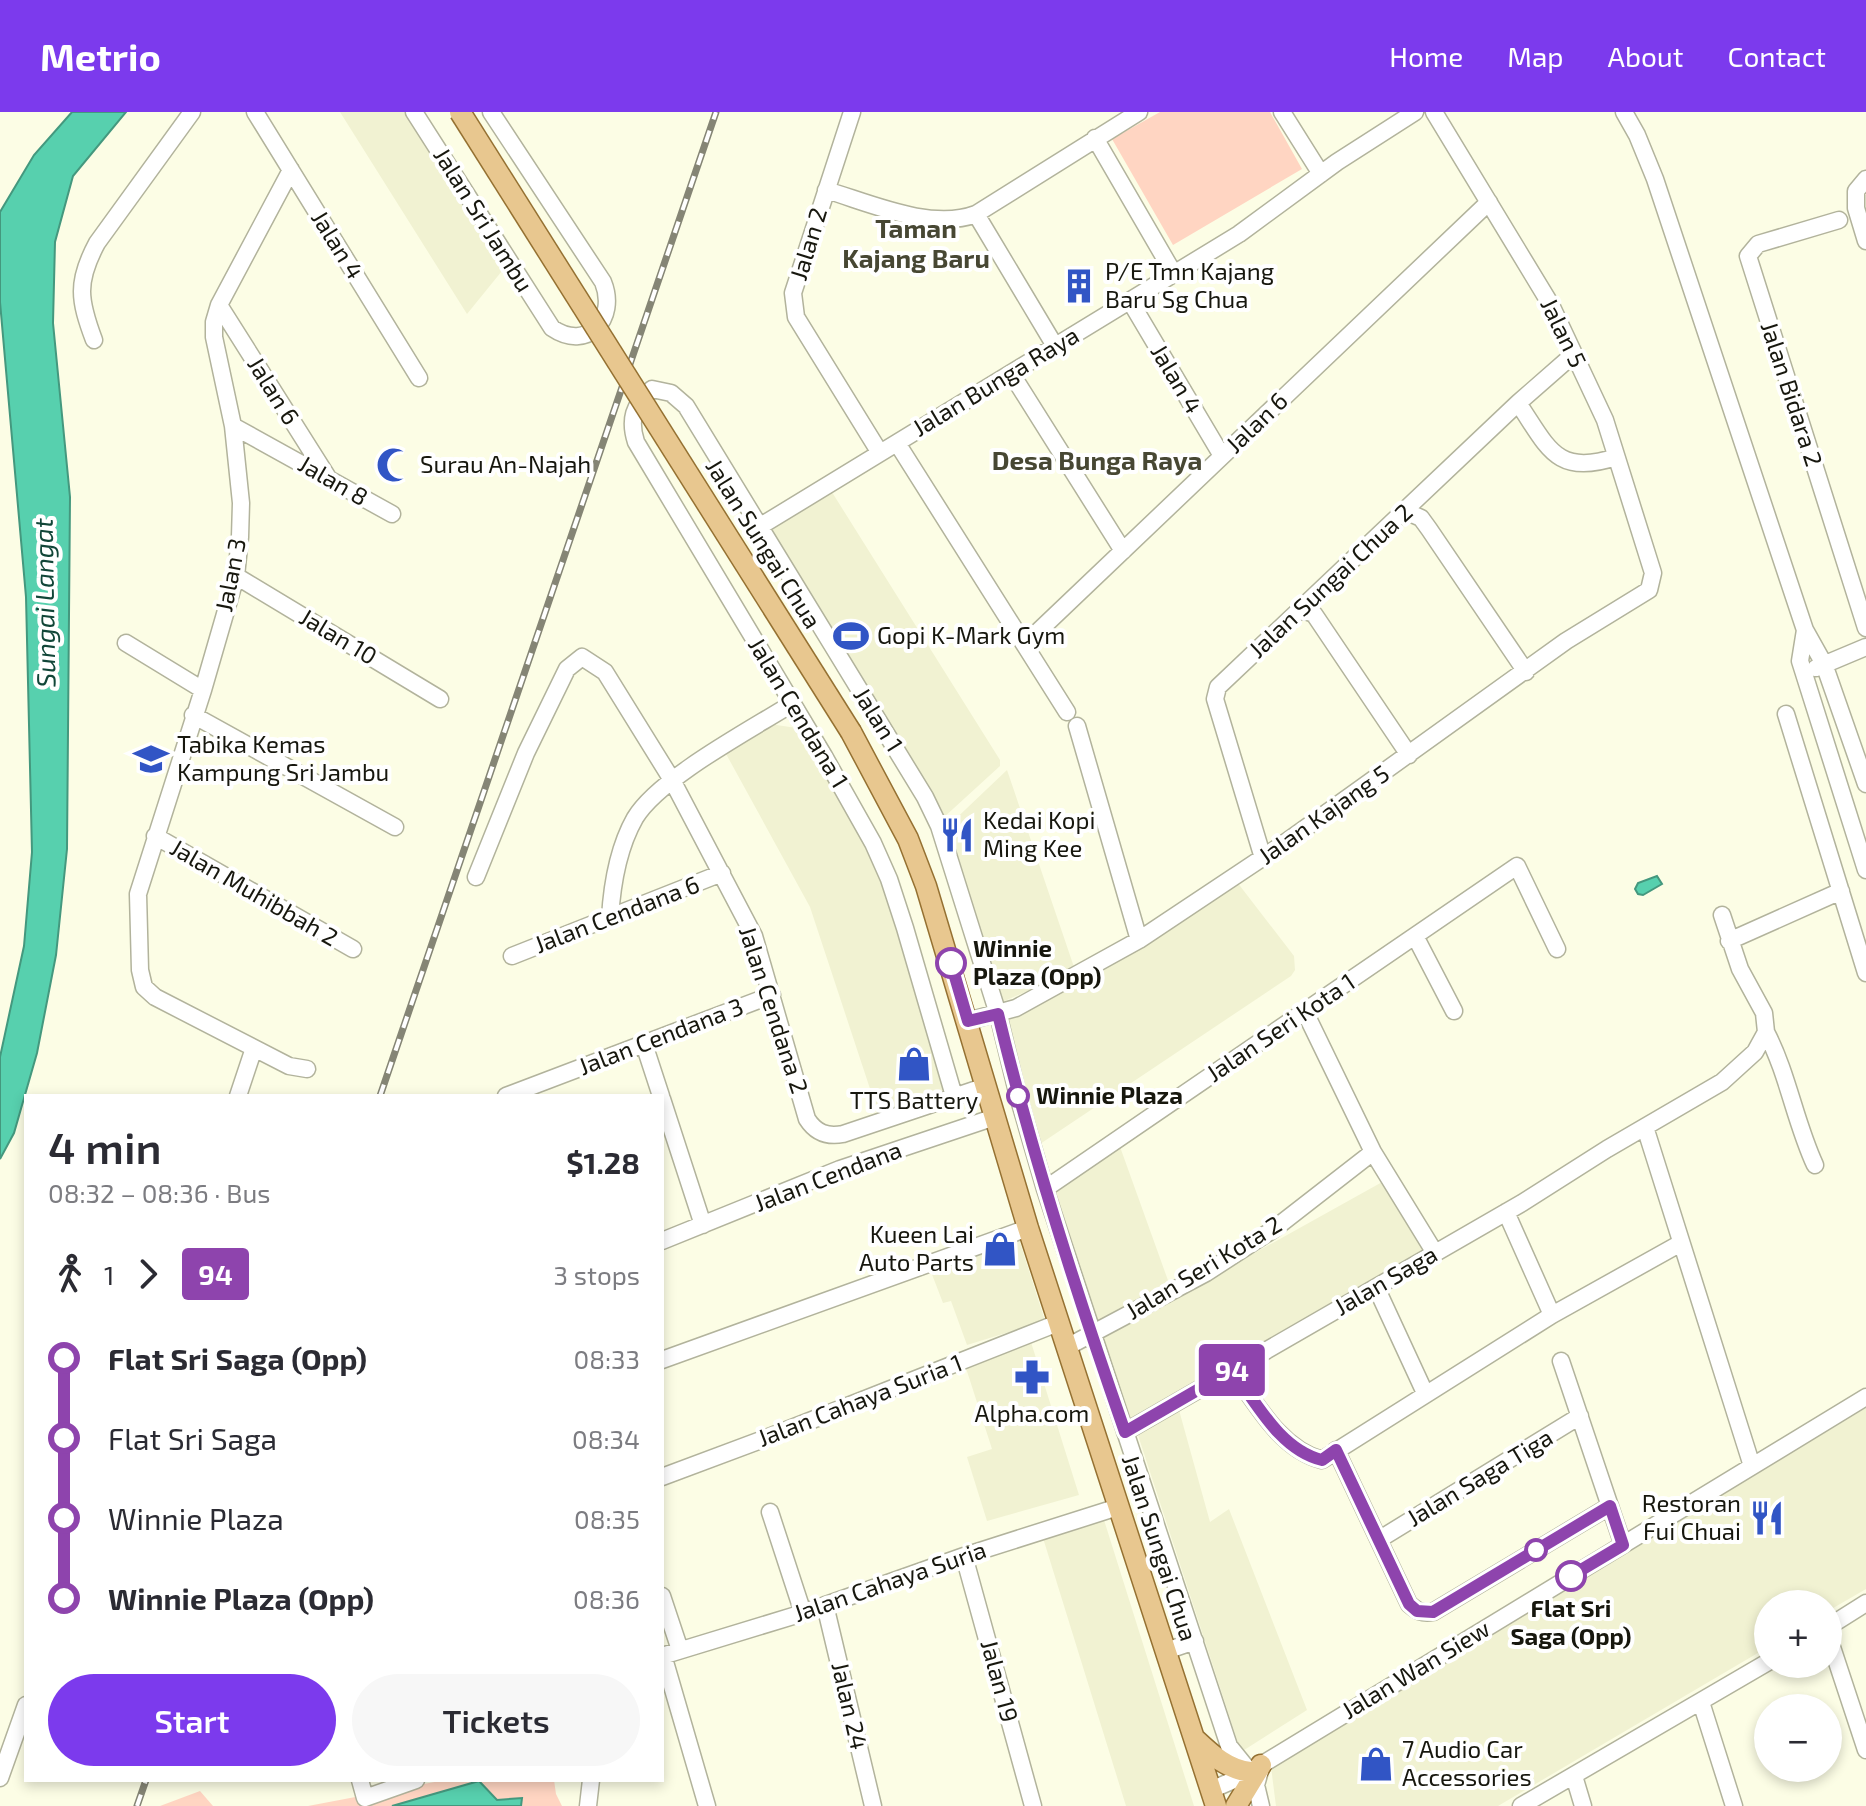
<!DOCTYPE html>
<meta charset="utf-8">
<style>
:root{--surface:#fff;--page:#f7f7f7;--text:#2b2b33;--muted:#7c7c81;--accent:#7c3aed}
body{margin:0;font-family:"Exo 2",sans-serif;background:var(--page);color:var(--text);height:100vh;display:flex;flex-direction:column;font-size:30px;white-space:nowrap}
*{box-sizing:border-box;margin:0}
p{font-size:26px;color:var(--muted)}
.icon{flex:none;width:44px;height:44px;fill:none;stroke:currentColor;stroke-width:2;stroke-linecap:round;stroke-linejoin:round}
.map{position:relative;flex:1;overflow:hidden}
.sheet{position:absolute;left:24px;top:982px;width:640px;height:688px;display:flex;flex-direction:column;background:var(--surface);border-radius:0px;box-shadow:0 4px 12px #0003}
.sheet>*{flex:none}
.badge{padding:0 16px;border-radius:6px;font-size:28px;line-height:52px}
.tools{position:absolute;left:1754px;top:1478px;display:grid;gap:16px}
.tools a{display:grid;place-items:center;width:88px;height:88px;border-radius:50%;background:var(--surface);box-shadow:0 4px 12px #0003;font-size:40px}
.map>.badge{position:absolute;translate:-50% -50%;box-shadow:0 0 0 4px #fff}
.legs{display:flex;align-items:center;gap:12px;height:88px;padding:0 24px;font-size:26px}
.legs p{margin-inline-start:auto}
.summary{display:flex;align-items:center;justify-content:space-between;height:136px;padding:0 24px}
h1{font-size:44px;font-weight:600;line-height:60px}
.button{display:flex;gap:16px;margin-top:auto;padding:16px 24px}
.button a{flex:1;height:92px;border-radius:48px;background:var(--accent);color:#fff;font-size:32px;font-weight:600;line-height:92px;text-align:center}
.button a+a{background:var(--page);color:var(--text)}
ul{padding:0 24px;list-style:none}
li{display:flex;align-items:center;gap:28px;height:80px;font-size:30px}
li i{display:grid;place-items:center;width:12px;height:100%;margin:0 10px;background:currentColor}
li i::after{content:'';width:20px;height:20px;margin:-10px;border:6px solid;border-radius:50%;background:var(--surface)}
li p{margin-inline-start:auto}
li:first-child i{background:linear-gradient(#0000 50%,currentColor 0)}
li:last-child i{background:linear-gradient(currentColor 50%,#0000 0)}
header{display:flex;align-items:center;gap:48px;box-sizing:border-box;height:112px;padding:0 40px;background:var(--accent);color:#fff}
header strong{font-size:38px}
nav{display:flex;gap:44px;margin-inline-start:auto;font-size:28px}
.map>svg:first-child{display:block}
.built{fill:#f1f2d2}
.green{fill:#ffd5c2}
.water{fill:#57d0ae;stroke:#44987e;stroke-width:2}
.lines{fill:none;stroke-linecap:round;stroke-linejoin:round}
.minor-casing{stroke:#b2b39c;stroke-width:19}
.major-casing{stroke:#957132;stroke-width:23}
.minor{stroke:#fff;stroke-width:16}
.major{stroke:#e8c78f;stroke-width:20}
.rail-casing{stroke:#858575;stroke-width:7}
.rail{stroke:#fff;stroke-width:4;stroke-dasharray:12;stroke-linecap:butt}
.major-bridge-casing{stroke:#957132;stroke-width:23;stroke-linecap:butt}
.major-bridge{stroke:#e8c78f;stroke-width:20}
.line-1-casing{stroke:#fff;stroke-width:18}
.line-1{stroke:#8e44ad;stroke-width:12}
.stop-1-dot{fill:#fff;stroke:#8e44ad;stroke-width:4}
.labels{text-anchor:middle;stroke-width:8;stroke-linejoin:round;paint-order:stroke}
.street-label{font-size:24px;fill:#17170e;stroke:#fff}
.poi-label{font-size:24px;fill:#17170e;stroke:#fff;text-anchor:start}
.stop-label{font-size:24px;font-weight:bold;fill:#17170e;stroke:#fff;text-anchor:start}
.neighbourhood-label{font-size:26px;font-weight:bold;fill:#474733;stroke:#fff}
.water-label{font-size:26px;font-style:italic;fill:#114638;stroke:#fff}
</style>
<header>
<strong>Metrio</strong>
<nav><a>Home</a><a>Map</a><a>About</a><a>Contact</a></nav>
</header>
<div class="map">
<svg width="1866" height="1694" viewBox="0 0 1866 1694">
<rect width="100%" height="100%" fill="#fcfde5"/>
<path class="built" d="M340,0H408L506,154L467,202Z
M830,377L1000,648V654L942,707L766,417Z
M770,612L803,617L868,734L887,776L948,981L879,1004L810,795L725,640Z
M1007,658L1075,858L1000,891L946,716Z
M1237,770L1294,844L1295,858L1291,864L1040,1032L1008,906Z
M1119,1032L1170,1174L1095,1212L1052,1079Z
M1384,1069L1428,1140L1131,1310L1102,1226Z
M1017,1121L1045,1209L967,1233L951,1189L943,1191L928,1152Z
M1030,1227L1079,1383L987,1409L967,1345L992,1337L965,1253Z
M1866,1296V1477L1828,1499V1492H1768V1535L1498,1694H1276L1271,1655Z
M1179,1298L1210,1410L1229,1397L1307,1598L1241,1640L1137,1320Z
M1104,1408L1194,1694H1126L1043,1426Z"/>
<path class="green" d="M1160,0H1270L1302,57L1173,133L1112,27Z
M445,1668H554L556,1682L562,1694H308Z
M200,1679L213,1694H160Z"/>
<path class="water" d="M72,0H126L73,64L55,130L53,211L70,385L67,737L56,843L37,941L14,1021L0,1047V945L24,834L32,740L26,485L0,190V100L34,43Z
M1657,764L1662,772L1643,783L1638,782L1635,777L1638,771Z
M479,1669L497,1688L522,1686L521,1694H392Z"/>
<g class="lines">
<g class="minor-casing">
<path id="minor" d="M255,0L419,266
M414,0L552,216C587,240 618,207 603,170L491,0
M852,0L793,181L796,205L880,341
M1282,0L1321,62
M1624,0L1637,23L1655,67L1805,518L1824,552L1866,672
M1095,26L1174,162
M291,58L219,193L214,210V225L233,314L241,391L240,425L236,464L203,578L138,782L140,858L144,875L155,885L289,954L307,957
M1866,67L1856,79V96L1866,129
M826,78C870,91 931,119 976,102L1139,0
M976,102L1055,234
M1839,108L1758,132L1748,144L1866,516
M1130,189L1222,344
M219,193L327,364
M94,228C79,188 76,170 97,131L192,0
M1011,261L1123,439
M1518,291C1548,335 1556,365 1616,345
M233,314L392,402
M897,331L1067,600
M1405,399L1421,406L1429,417L1526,560
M759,415L1239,122L1337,50L1415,0
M236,464L440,587
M1300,497L1314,502L1409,643
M1805,518L1800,549L1866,758
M126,531L203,578
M1025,532L1489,90
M1816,556L1866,535
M1786,602L1866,861
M193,603L395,715
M1077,614L1139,828
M155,724L353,837
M1263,746L1215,587L1218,575L1518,291L1574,242
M476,765L526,641L567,557L582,545L605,560L672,668L754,824L807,1007C816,1021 827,1025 843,1022L986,974
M610,806C612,772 618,736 635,706C659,666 752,617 793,591
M1415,824L1454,899
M1729,829L1841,779
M512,844L722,761
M1305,900L1373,1040L1435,1141
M968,909L1016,896L1139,828L1286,730L1566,529L1649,478L1653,461L1605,308L1551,193L1434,0
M1766,920C1788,962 1795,1010 1815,1053
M644,932L661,984
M238,984L254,936
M506,984L772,883
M954,984L905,816L889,767L873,731L824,644L636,330C629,308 633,293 652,277L671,281L686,294L925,685L939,714L998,902L1018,984L1045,1077L1229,1634L1250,1660
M662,987L703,1113
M1645,1015L1752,1354
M1045,1077L1517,754L1557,837
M1506,1100L1552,1203
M662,1129L840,1057L995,1005
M1376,1175L1425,1281
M1067,1235L1206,1161L1274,1117L1373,1040
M662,1248L1028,1116
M1561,1249L1623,1433
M1232,1258C1256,1291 1280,1337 1322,1348L1552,1203L1681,1131
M1125,1320L1522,1091L1607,1037L1722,970L1755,940L1766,920L1764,901L1740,857L1722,803
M1336,1338L1409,1492C1417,1499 1422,1502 1433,1500L1610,1394
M662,1365L769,1325L1058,1211
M770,1400L803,1501
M1380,1427L1580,1304
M964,1444L1033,1694
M662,1484L680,1538
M825,1493L873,1694
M1828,1515L1866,1491
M1828,1523L1866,1638
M1166,1539L1195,1529
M663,1543L707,1694
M662,1544L803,1501L964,1444L1118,1395
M1701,1590L1734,1694
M1260,1659L1256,1673L1261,1694
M1574,1664L1583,1694
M0,1666L26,1593
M360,1668L365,1686L416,1668
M1211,1678L1243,1664L1866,1285
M588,1694L591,1668
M1521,1694L1768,1550"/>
</g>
<g class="major-casing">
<path id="major" d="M851,620L908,727L926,774L1028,1116L1216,1694
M1196,1628C1212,1643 1227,1657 1250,1660
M1236,1694L1261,1653"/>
</g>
<use href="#minor" class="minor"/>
<use href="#major" class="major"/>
<g class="rail-casing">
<path id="rail" d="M380,984L716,0
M137,1694L146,1668"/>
</g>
<use href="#rail" class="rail"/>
<g class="major-bridge-casing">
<path id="major-bridge" d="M460,0L851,620"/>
</g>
<use href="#major-bridge" class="major-bridge"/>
</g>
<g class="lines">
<g class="line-1-casing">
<path id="line-1" d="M951,851L968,909L998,902C1032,1044 1077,1183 1125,1320L1232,1258C1256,1290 1280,1338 1322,1348L1336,1338L1409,1492L1417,1499L1433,1500L1610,1394L1623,1433L1571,1464"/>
</g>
<use href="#line-1" class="line-1"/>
</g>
<defs>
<g id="building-bare" transform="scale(2.76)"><path d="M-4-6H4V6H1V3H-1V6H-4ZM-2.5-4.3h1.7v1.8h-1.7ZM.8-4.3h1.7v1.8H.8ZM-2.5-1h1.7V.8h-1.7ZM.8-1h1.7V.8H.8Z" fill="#3155c5" stroke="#fff" stroke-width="2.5" paint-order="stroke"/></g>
<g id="mosque-bare" transform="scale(2.76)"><path d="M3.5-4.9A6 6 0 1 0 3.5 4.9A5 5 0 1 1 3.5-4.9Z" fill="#3155c5" stroke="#fff" stroke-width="2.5" paint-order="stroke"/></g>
<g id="stadium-bare" transform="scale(2.76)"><path d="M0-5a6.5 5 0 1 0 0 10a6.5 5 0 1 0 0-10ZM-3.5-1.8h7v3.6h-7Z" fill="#3155c5" stroke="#fff" stroke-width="2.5" paint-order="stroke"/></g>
<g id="school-bare" transform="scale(2.76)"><path d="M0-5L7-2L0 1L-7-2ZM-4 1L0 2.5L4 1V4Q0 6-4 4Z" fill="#3155c5" stroke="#fff" stroke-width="2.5" paint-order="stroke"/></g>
<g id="restaurant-bare" transform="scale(2.76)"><path d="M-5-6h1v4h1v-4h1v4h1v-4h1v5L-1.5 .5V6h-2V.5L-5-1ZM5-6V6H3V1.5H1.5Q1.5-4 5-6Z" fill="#3155c5" stroke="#fff" stroke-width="2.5" paint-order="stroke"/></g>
<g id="shop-bare" transform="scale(2.76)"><path d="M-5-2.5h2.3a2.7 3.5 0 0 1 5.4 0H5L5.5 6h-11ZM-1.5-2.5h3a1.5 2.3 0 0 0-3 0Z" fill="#3155c5" stroke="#fff" stroke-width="2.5" paint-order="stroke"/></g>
<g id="pharmacy-bare" transform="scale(2.76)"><path d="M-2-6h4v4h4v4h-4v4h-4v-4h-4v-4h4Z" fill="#3155c5" stroke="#fff" stroke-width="2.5" paint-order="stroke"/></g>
</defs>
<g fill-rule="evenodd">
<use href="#building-bare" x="1079" y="174"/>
<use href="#mosque-bare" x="394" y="353"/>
<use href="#stadium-bare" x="851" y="524"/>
<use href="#school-bare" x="151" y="647"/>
<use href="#restaurant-bare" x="957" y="723"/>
<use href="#shop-bare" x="914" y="952"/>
<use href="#shop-bare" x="1000" y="1137"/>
<use href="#pharmacy-bare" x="1032" y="1265"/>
<use href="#restaurant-bare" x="1767" y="1406"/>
<use href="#shop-bare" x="1376" y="1652"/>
</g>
<g class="stop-1-dot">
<circle cx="951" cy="851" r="14"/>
<circle cx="1018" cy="984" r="10"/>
<circle cx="1536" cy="1438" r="10"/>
<circle cx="1571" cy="1464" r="14"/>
</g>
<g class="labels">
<g class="street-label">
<text transform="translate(483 108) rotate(58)" y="8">Jalan Sri Jambu</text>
<text transform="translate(809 132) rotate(-73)" y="8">Jalan 2</text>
<text transform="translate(337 133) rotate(58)" y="8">Jalan 4</text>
<text transform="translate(1563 221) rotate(64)" y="8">Jalan 5</text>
<text transform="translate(1176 267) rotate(59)" y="8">Jalan 4</text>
<text transform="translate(996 270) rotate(-31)" y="8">Jalan Bunga Raya</text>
<text transform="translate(273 279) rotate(58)" y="8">Jalan 6</text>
<text transform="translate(1791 282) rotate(72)" y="8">Jalan Bidara 2</text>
<text transform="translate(1257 311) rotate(-44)" y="8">Jalan 6</text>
<text transform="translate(333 369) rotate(30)" y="8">Jalan 8</text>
<text transform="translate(763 432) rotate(58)" y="8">Jalan Sungai Chua</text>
<text transform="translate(231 463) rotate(-79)" y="8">Jalan 3</text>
<text transform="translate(1331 469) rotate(-43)" y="8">Jalan Sungai Chua 2</text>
<text transform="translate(338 525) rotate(31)" y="8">Jalan 10</text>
<text transform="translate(798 601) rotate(59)" y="8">Jalan Cendana 1</text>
<text transform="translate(878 608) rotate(58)" y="8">Jalan 1</text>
<text transform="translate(1324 703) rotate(-35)" y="8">Jalan Kajang 5</text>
<text transform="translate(254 781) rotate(30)" y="8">Jalan Muhibbah 2</text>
<text transform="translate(617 803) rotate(-21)" y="8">Jalan Cendana 6</text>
<text transform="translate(773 898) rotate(72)" y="8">Jalan Cendana 2</text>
<text transform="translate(1281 916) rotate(-34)" y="8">Jalan Seri Kota 1</text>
<text transform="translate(661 925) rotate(-21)" y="8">Jalan Cendana 3</text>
<text transform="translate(828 1065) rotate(-21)" y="8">Jalan Cendana</text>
<text transform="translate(1204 1156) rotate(-31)" y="8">Jalan Seri Kota 2</text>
<text transform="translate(1386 1169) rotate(-30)" y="8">Jalan Saga</text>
<text transform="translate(860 1289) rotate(-21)" y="8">Jalan Cahaya Suria 1</text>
<text transform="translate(1480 1366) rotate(-31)" y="8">Jalan Saga Tiga</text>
<text transform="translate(1159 1436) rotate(72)" y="8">Jalan Sungai Chua</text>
<text transform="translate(890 1470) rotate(-19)" y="8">Jalan Cahaya Suria</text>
<text transform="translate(1416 1558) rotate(-31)" y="8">Jalan Wan Siew</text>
<text transform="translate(999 1569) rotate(75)" y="8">Jalan 19</text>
<text transform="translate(849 1594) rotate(77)" y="8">Jalan 24</text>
</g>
<g class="poi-label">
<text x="1105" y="168">P/E Tmn Kajang<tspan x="1105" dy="28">Baru Sg Chua</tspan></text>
<text x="420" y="361">Surau An-Najah</text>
<text x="877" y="532">Gopi K-Mark Gym</text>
<text x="177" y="641">Tabika Kemas<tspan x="177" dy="28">Kampung Sri Jambu</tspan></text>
<text x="983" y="717">Kedai Kopi<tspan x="983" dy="28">Ming Kee</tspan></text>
<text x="914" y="997" text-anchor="middle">TTS Battery</text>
<text x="974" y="1131" text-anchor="end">Kueen Lai<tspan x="974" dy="28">Auto Parts</tspan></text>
<text x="1032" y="1310" text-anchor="middle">Alpha.com</text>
<text x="1741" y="1400" text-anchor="end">Restoran<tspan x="1741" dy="28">Fui Chuai</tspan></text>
<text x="1402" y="1646">7 Audio Car<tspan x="1402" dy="28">Accessories</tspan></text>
</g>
<g class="stop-label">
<text x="973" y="845">Winnie<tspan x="973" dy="28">Plaza (Opp)</tspan></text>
<text x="1036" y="992">Winnie Plaza</text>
<text x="1571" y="1505" text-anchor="middle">Flat Sri<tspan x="1571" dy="28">Saga (Opp)</tspan></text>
</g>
<g class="neighbourhood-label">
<text x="916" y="126">Taman<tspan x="916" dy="30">Kajang Baru</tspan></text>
<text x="1097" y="358">Desa Bunga Raya</text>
</g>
<g class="water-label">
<text transform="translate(45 491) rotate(-91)" y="9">Sungai Langat</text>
</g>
</g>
</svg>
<div class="tools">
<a>+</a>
<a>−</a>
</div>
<b class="badge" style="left:1232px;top:1258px;background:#8e44ad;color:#fff">94</b>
<section class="sheet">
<div class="summary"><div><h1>4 min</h1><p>08:32 – 08:36 · Bus</p></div><b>$1.28</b></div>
<div class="legs"><svg class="icon" aria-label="walk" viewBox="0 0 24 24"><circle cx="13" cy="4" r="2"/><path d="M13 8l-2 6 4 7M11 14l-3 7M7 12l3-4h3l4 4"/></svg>1<svg class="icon" aria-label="forward" viewBox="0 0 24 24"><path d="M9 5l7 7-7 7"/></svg><b class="badge" style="background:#8e44ad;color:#fff">94</b><p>3 stops</p></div>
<ul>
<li><i style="color:#8e44ad"></i><b>Flat Sri Saga (Opp)</b><p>08:33</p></li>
<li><i style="color:#8e44ad"></i><span>Flat Sri Saga</span><p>08:34</p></li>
<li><i style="color:#8e44ad"></i><span>Winnie Plaza</span><p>08:35</p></li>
<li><i style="color:#8e44ad"></i><b>Winnie Plaza (Opp)</b><p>08:36</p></li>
</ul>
<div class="button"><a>Start</a><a>Tickets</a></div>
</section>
</div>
